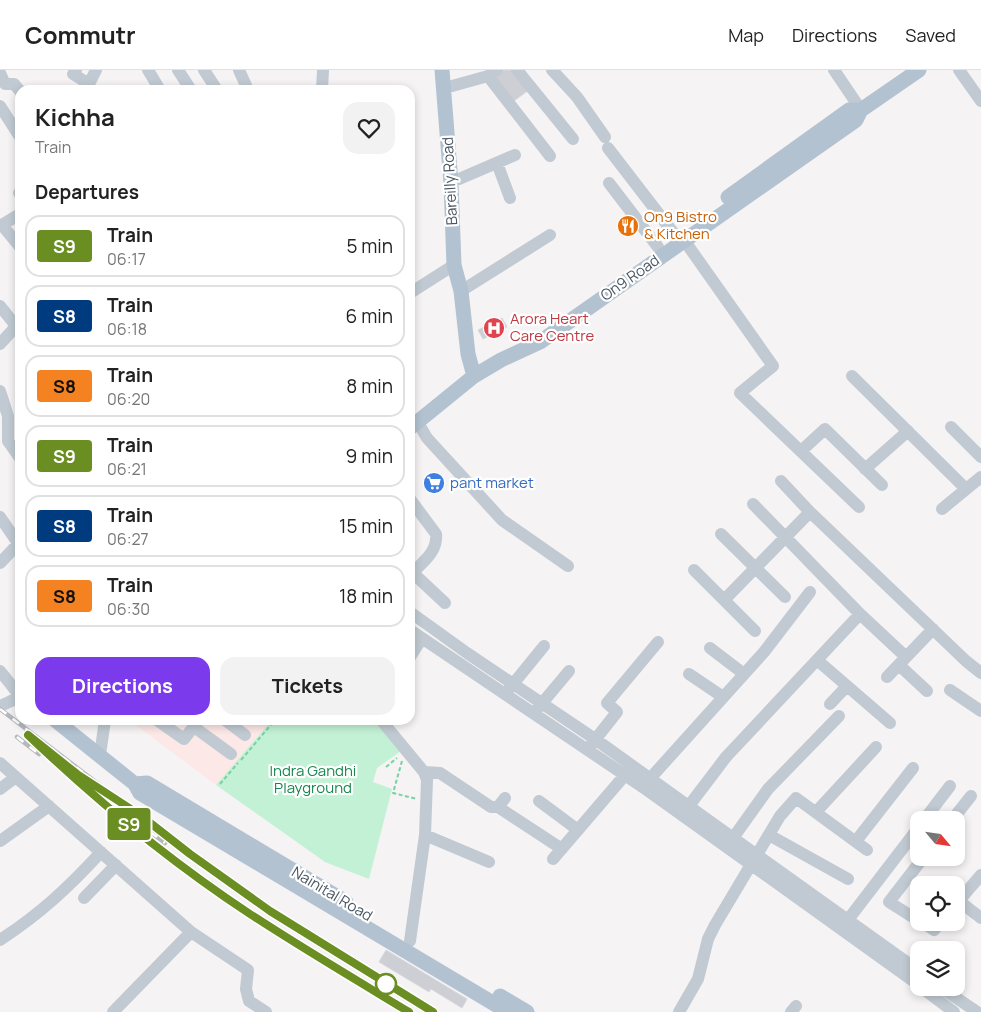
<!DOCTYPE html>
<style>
:root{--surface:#fff;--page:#f2f2f2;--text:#222;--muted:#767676;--line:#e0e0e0;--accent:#7c3aed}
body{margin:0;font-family:Manrope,sans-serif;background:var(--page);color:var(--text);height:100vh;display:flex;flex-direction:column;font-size:19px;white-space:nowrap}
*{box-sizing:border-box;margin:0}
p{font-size:16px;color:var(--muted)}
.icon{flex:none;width:28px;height:28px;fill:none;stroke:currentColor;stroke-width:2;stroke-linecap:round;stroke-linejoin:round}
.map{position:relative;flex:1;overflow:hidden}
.side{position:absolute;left:15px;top:15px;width:400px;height:640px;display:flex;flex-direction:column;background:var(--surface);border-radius:15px;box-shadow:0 2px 8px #0003}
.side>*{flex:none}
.badge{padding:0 10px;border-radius:4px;font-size:18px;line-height:32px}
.needle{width:32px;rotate:119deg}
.fabs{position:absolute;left:910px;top:741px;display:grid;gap:10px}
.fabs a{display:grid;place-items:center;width:55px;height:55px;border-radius:10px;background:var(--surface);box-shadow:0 2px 8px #0003;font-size:25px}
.map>.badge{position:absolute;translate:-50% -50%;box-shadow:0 0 0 2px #fff}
h2{padding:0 20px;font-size:19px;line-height:45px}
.round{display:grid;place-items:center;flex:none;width:52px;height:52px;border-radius:15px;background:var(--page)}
.headline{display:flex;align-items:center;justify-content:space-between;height:85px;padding:0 20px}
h1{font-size:24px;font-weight:700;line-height:38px}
.cta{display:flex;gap:10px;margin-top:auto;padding:10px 20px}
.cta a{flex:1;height:58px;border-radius:15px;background:var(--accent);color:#fff;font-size:20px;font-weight:700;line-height:58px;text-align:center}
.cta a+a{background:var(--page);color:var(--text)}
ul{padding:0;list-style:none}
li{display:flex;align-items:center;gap:15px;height:62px;margin:0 10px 8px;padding:0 10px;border:2px solid var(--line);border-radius:15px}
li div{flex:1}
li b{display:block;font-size:19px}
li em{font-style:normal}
li .badge{min-width:55px;font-weight:700;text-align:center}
header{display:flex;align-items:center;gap:30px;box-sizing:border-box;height:70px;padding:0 25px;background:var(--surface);border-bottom:1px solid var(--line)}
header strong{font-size:24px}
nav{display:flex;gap:28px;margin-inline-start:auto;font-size:18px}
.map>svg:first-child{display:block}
.medical{fill:#fce8e6}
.green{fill:#c3f1d5}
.building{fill:#cdcfd5;stroke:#d7d9de}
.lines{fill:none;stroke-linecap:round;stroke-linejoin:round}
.path{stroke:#7ad0a6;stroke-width:2;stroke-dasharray:4 2.5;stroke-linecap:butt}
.minor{stroke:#c1cad2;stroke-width:12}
.major{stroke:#b3c2d1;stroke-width:15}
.rail-casing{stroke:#b5b8bd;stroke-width:4.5}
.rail{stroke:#fff;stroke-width:2.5;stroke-dasharray:8;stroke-linecap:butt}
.line-casing{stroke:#fff;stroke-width:11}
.line{stroke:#6b8e23;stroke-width:8}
.stop-dot{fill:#fff;stroke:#6b8e23;stroke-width:2.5}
.labels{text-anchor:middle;stroke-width:4.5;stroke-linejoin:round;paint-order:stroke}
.street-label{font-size:15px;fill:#4a5661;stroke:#fff}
.food-label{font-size:15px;fill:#c56008;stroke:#fff;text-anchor:start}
.health-label{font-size:15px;fill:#be3a42;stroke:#fff;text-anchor:start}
.shop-label{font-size:15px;fill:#366cbe;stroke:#fff;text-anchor:start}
.park-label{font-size:15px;fill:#17864f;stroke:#fff}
</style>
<header>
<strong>Commutr</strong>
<nav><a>Map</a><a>Directions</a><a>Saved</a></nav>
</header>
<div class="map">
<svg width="981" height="942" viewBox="0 0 981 942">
<rect width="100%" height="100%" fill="#f5f3f3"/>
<path class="medical" d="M129,650H272L216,715Z"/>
<path class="green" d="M272,650H375L401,681L377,698L373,712L392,719L369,809L325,792L216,715Z"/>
<path class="building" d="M503,0H514L529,20L511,33L493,8Z
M502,248L507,257L483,269L478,260Z
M386,880L467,929L462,938L431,919L429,922L379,892Z"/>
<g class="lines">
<path class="path" d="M241,690L275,650
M402,691L393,723L417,729
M386,697L397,688
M220,714L238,693"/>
<path class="minor" d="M76,0L73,4L89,14
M148,0L160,20
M178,0L191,20
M204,0L217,20
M239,0L248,20
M517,0L573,69
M552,0L577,27L605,67
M834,0L861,40
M959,0L981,31
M0,3L5,14H14L20,21
M488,6L550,86
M452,16L488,6L497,0
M90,20L89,14L96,0
M322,20L323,0
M0,36L20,67
M608,78L675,165
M497,93L510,128
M459,109L515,85
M609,113L658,177
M19,123L20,124
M2,155L20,177
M0,156L20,144
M684,170L773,296L740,323L859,437
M461,221L550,165
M410,223L454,195
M0,236L16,256
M0,274L20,252
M852,306L966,419
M0,321L8,346V371L20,388
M417,351L427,368L502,450L568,496
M951,357L981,387
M801,381L825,359L882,415
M865,399L908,361
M781,411L810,442L966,591L981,603
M410,429L436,464C438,482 422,493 410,505
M753,434L860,544L906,587
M942,439L981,407
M0,447L20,476
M721,464L785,527
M0,493L20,472
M694,500L755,561
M413,503L445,533
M724,530L810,442
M410,542L467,583L595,669L919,901
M410,560L647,720L919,915
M710,578L744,604
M410,587L422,568
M817,590L890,653
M899,595L927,621
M0,601L20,626
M689,604L723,627
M887,607L933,559
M509,619L544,576
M950,620L981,641
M830,634L847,616
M0,636L20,627
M538,638L569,601
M157,650L184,669L199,650
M225,650L245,665
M381,650L424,702L427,710L425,765L410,871
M194,657L231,684
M591,675L617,642L607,633L658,572
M100,685L105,650
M0,693L191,862L248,900L246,919L249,931L266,942
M424,702L440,703L491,737H498L505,728
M646,713L764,582L810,522
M0,719L16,707
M539,731L578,760
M498,737L562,779
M685,741L726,687L860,544
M816,742L876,677
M924,750L950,716
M952,750L971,726
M425,765L489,792
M769,765L848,809
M0,771L49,736
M856,771L913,698
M728,775L768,719L839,646
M553,789L625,705
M84,828L116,795
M959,831L981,848
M956,834L981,805
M847,851L919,757
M919,851L889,832L923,788
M922,852L934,860L941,852
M0,870C40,844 69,817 101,782
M922,918L954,942
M942,918L977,942
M113,942L191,862
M679,942L698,909L708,869L715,855L780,746L796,728L867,780
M791,942L796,936"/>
<path class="major" d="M442,0L451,113L454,195L461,221L468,284L474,306
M728,127L849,40H861
M410,358L474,306L501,290L540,272L856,50L861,40L919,0
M55,650L135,714L140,723L508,942
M135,714L147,713L346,832
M500,926L527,942"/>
<g class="rail-casing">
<path id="rail" d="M0,639L190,784L270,841L433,942
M17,667L39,684
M33,670L66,702L129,754
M125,743L165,773
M151,771C232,836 320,888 409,942"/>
</g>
<use href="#rail" class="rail"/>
</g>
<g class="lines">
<g class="line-casing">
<path id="line" d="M409,942C356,910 302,878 250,844C171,792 97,731 28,665L77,704L140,745L190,784L270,841L433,942"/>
</g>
<use href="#line" class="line"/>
</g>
<defs>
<g id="restaurant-disc" transform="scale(1.125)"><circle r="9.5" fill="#e8710a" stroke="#fff"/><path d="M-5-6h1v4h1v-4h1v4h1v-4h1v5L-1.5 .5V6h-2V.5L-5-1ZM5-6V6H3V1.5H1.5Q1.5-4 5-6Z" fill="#fff"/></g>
<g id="hospital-disc" transform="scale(1.125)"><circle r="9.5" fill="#e0444e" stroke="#fff"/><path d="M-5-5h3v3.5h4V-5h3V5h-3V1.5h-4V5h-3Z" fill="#fff"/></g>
<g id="supermarket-disc" transform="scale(1.125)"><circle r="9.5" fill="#3f7fe0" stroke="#fff"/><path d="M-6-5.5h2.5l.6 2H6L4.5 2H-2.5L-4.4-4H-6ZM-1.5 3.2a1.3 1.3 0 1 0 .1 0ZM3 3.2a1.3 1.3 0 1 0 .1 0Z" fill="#fff"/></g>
</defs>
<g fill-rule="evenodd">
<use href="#restaurant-disc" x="628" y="156"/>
<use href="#hospital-disc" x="494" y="258"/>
<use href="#supermarket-disc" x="434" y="413"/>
</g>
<circle class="stop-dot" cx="386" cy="914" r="10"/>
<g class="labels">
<g class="street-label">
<text transform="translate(450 111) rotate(-93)" y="5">Bareilly Road</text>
<text transform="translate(630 208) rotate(-35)" y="5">On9 Road</text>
<text transform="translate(332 824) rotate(31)" y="5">Nainital Road</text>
</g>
<g class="food-label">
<text x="644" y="152">On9 Bistro<tspan x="644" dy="17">&amp; Kitchen</tspan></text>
</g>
<g class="health-label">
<text x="510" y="254">Arora Heart<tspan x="510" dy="17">Care Centre</tspan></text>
</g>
<g class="shop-label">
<text x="450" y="418">pant market</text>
</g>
<g class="park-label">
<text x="313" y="706">Indra Gandhi<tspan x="313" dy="17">Playground</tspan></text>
</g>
</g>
</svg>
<div class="fabs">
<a><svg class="needle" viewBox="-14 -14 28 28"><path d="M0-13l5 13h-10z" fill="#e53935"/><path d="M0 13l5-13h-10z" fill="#767676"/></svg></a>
<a><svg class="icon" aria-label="locate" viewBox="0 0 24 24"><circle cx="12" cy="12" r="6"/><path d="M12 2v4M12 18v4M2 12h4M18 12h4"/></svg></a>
<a><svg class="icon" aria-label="layers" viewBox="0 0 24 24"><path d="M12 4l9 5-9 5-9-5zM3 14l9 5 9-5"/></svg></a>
</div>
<b class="badge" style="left:129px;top:754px;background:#6b8e23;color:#fff">S9</b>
<section class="side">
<div class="headline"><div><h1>Kichha</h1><p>Train</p></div><a class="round"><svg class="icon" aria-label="heart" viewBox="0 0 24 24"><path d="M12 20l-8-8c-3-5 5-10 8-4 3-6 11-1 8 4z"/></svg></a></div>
<h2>Departures</h2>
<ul>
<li><span class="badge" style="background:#6b8e23;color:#fff">S9</span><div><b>Train</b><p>06:17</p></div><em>5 min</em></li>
<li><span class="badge" style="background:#003b80;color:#fff">S8</span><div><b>Train</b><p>06:18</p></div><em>6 min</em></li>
<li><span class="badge" style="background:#f58220;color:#111">S8</span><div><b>Train</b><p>06:20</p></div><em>8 min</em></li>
<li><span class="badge" style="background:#6b8e23;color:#fff">S9</span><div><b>Train</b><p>06:21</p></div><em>9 min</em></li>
<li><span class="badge" style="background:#003b80;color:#fff">S8</span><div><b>Train</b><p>06:27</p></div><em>15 min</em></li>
<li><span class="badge" style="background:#f58220;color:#111">S8</span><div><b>Train</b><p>06:30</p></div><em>18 min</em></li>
</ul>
<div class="cta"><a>Directions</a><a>Tickets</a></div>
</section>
</div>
